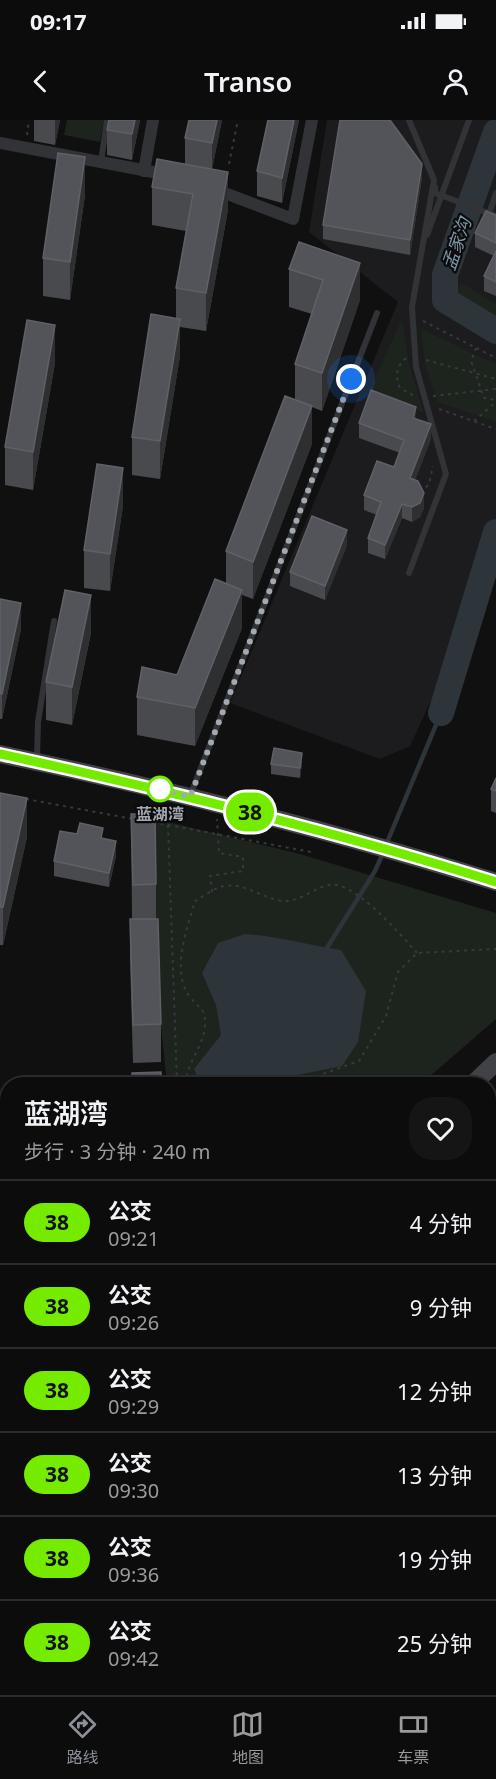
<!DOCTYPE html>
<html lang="zh">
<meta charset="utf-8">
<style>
:root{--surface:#0c0c0d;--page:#151516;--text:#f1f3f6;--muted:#9a9b9d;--line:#2c2c2e;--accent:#8c9099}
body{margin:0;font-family:"Noto Sans","Noto Sans SC",sans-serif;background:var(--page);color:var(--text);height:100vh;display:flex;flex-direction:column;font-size:22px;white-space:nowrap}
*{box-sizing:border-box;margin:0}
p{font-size:20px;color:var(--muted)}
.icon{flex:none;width:33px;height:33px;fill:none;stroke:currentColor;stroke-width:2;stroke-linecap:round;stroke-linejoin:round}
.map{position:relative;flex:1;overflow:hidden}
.drawer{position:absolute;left:0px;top:957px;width:496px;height:618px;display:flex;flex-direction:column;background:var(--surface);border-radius:24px 24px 0 0;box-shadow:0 2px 4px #0004,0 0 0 2px var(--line)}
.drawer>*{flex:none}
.badge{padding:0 12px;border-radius:20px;font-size:21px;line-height:39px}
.you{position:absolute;width:30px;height:30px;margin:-15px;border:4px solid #fff;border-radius:50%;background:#1a73e8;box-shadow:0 0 0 9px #1a73e833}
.map>.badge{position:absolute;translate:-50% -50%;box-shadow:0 0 0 3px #fff}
.round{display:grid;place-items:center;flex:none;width:63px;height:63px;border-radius:24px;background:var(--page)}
.head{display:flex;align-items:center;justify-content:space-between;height:102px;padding:0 24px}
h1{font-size:28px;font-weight:600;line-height:45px}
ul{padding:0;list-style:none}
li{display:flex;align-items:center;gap:18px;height:84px;padding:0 24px;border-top:2px solid var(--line)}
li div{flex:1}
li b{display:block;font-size:22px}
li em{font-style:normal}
li .badge{min-width:66px;font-weight:700;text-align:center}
.status{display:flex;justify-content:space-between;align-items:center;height:42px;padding:0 30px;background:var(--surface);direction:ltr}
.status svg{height:16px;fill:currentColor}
header{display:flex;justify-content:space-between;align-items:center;height:78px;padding:0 24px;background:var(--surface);font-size:27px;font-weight:600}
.dock{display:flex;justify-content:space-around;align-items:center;height:84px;border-top:2px solid var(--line);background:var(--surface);font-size:16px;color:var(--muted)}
.dock a{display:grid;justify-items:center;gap:3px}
.dock .current{color:var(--accent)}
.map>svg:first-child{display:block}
.built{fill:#1c1c1e}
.green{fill:#1d231d}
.water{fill:#2d353a}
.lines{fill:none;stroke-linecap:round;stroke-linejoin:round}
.stream{stroke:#2d353a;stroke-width:4.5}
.river{stroke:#2d353a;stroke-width:26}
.path{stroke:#38393d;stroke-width:2;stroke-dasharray:3 4.5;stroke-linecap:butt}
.lane{stroke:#323336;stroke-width:6}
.street{stroke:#323336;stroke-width:12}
.secondary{stroke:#404246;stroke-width:18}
.wall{fill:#494a4e}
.shaded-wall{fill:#2e2f31}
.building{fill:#525459;stroke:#5f6167;stroke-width:1.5}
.line-casing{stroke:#fff;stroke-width:14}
.line{stroke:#75eb00;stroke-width:9}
.walk{stroke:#a3a8b1;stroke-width:6;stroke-dasharray:0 10.8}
.stop-dot{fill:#fff;stroke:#75eb00;stroke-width:3}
.labels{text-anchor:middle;stroke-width:4.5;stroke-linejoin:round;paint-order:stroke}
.stop-label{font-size:16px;font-weight:bold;fill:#a3a8b1;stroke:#0b0b0c}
.water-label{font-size:18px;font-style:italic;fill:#7d97a9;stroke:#0b0b0c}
</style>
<div class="status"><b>09:17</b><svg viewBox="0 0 49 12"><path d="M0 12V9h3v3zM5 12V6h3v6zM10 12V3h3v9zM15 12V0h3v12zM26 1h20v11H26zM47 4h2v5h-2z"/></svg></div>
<header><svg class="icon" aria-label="back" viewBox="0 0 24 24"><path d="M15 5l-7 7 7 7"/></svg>Transo<svg class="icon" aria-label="person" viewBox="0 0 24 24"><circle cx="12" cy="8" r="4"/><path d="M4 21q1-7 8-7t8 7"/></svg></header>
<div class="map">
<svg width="496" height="1575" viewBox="0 0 496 1575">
<rect width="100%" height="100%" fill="#101011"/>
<path class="built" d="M327,0H496V407L455,529L410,626L380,639L230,583L398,182L309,112Z"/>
<path class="green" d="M67,0H104L100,22L64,15Z
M461,163L496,184V203L453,177Z
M402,199L409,244L424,293L369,271Z
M421,209L496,244V302L437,282L425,244Z
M139,695L300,734L496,793V899L421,964H167Z"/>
<path class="water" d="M245,814C277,816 309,825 341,830L366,871L358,922L342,946L293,956L282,964H201L194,949L221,915L216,885L202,853L218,823Z"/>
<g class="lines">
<path class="stream" d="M386,725L441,593
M325,831L375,751L383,733"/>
<path class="river" d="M496,12L445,155V180L496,211
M441,593L496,412"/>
<path class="path" d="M27,15L29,0
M229,44L238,0
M423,201L496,238
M476,228L471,241L484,278L496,280
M406,238C396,247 395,255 400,268L414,276
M426,240L496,259
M433,276L496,269
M439,289L496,309
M474,301L496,282
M421,373L429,364L433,346
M26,679L133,699
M153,702L311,732
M168,705L177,964
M212,772L210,756L243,751V737L219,733L217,699
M186,964C186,942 205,926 205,903C206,888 197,887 189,876C171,849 187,809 195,781C204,776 214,768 224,766C246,762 263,780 285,781C298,782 315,768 328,765C353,759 401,815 417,833
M295,964L359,941L386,896L398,852L417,833L496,829"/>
<path class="lane" d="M101,42L107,0
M435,67V73L496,96
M489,94L496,73
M427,115L469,0
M409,453L446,354L416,247L412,187L434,60L409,0
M37,638L38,602L54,501
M190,676L377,193"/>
<path class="street" d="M0,23L169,55
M144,51L153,0
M214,69L293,99L312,0
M0,1199L8,1203
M425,1568L431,1575"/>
<path class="secondary" d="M0,634C167,669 333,711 496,762
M473,964L496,942
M489,987L496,981
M0,1410L8,1403
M0,1446L8,1440"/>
</g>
<path class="wall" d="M34,0H60L55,25L34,21Z
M109,0H140L132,40L107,35V10Z
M189,0H222L212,49L185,44V18Z
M299,0L282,83L257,76V51Z
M157,39L228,90L206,211L180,207V236L160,359L132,355V317L176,198V168L186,111L152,105V67Z
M422,58L410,135L323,119V105Z
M85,75L70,180L43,176V138Z
M496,95V176L484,171V156L494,136L475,127V113Z
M299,122L360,180L322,291L312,287V324L253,479L242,475V508L195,626L137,615V577L177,555L226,464V431L295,280V244L312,194L289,187V149Z
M55,243L33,370L5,365V327Z
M416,299L431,319L415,360L424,388L420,397L412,402L402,398L385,439L368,433V418L377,395L364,390V375L394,347L400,333L359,318V303Z
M123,386L110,471L84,468V430Z
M347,425L325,480L290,466V452Z
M0,479L21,509L2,599H0Z
M91,513L72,605L46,600V562Z
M302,643L300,658L271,654V644Z
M496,658V693L491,691V669Z
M0,673L27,717L3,825H0Z
M131,694L156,764V799L161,904V942L133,943L130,838V799H132Z
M103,719L116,736L109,767L54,756V741Z
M8,1093V1139L0,1136V1109Z"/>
<path class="shaded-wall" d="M55,0H60L55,25Z
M135,0H140L132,40V14Z
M217,0H222L212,49V23Z
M294,0H299L282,83V58Z
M85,37V75L70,180V142Z
M422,44V58L410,135V120Z
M228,52V90L206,211V173Z
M360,143V180L322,291V253Z
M180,199V236L160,359V321Z
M55,205V243L33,370V332Z
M312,286V324L253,479V442Z
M416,287V302L413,298Z
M431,304V319L410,373V358Z
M123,348V386L110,471V434Z
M424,373V388L420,397L412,402V387Z
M402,384V398L385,439V425Z
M347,410V425L325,480V466Z
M242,470V508L195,626V588Z
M91,475V513L72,605V567Z
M21,483V509L2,599V574Z
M302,633V643L300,658V648Z
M27,678V717L3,825V787Z
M116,721V736L109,767V753Z
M8,1293V1331L0,1337V1299Z"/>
<path class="building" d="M109,0H135L132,14L107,10Z
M189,0H217L212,23L185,18Z
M268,0H294L282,58L257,51Z
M340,0H390L422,44L410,120L323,105Z
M58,33L85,37L70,142L43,138Z
M157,39L228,52L206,173L176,168L193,74L152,67Z
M486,91L496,95V123L475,113Z
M299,122L360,143L322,253L295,244L323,160L289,149Z
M496,131V162L484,156Z
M151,194L180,199L160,321L132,317Z
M27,200L55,205L33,332L5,327Z
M371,270L416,287L413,298L431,304L410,358L418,361L424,373L420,383L412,387L402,384L385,425L368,418L381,382L364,375L377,341L394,347L404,320L359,303Z
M285,276L312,286L253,442L226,431Z
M97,344L123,348L110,434L84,430Z
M312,396L347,410L325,466L290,452Z
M215,459L242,470L195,588L137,577L142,547L177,555Z
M65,470L91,475L72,567L46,562Z
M0,479L21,483L2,574L0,573Z
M274,628L302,633L300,648L271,644Z
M496,658V671L491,669Z
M0,673L27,678L3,787H0Z
M131,694H155L156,764L133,765Z
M80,703L103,708L101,718L116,721L109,753L54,741L60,711L77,714Z
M130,799H158L161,904L133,905Z
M161,952V964H133L132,953Z
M8,1093V1121L0,1117V1109Z
M8,1253V1293L0,1299V1259Z"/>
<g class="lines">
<g class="line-casing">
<path id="line" d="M0,634C167,670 333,711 496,762"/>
</g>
<use href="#line" class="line"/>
<path class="walk" d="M160,669L151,667L190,677L351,259"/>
</g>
<circle class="stop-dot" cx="160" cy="669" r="12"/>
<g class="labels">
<g class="stop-label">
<text x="160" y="700">蓝湖湾</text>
</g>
<g class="water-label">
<text transform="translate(457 124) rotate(-71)" y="6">孟家沟</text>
</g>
</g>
</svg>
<div class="you" style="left:351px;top:259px"></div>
<b class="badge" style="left:250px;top:692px;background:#75eb00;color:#111">38</b>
<section class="drawer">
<div class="head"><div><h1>蓝湖湾</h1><p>步行 · 3 分钟 · 240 m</p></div><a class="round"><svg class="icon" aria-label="heart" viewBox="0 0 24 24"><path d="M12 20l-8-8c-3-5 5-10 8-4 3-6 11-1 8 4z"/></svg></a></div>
<ul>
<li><span class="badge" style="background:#75eb00;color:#111">38</span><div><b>公交</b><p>09:21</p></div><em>4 分钟</em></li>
<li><span class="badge" style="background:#75eb00;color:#111">38</span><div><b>公交</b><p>09:26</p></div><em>9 分钟</em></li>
<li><span class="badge" style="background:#75eb00;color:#111">38</span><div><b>公交</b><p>09:29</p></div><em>12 分钟</em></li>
<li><span class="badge" style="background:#75eb00;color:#111">38</span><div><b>公交</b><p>09:30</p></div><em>13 分钟</em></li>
<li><span class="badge" style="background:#75eb00;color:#111">38</span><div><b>公交</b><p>09:36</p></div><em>19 分钟</em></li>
<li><span class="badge" style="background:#75eb00;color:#111">38</span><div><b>公交</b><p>09:42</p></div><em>25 分钟</em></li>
</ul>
</section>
</div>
<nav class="dock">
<a class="current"><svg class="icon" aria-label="directions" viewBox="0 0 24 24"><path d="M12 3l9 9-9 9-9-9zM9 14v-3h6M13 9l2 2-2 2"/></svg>路线</a>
<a><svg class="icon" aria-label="map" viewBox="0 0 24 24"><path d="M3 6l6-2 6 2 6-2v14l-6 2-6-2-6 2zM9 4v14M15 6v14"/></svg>地图</a>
<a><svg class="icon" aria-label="tickets" viewBox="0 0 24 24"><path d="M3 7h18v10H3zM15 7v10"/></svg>车票</a>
</nav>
